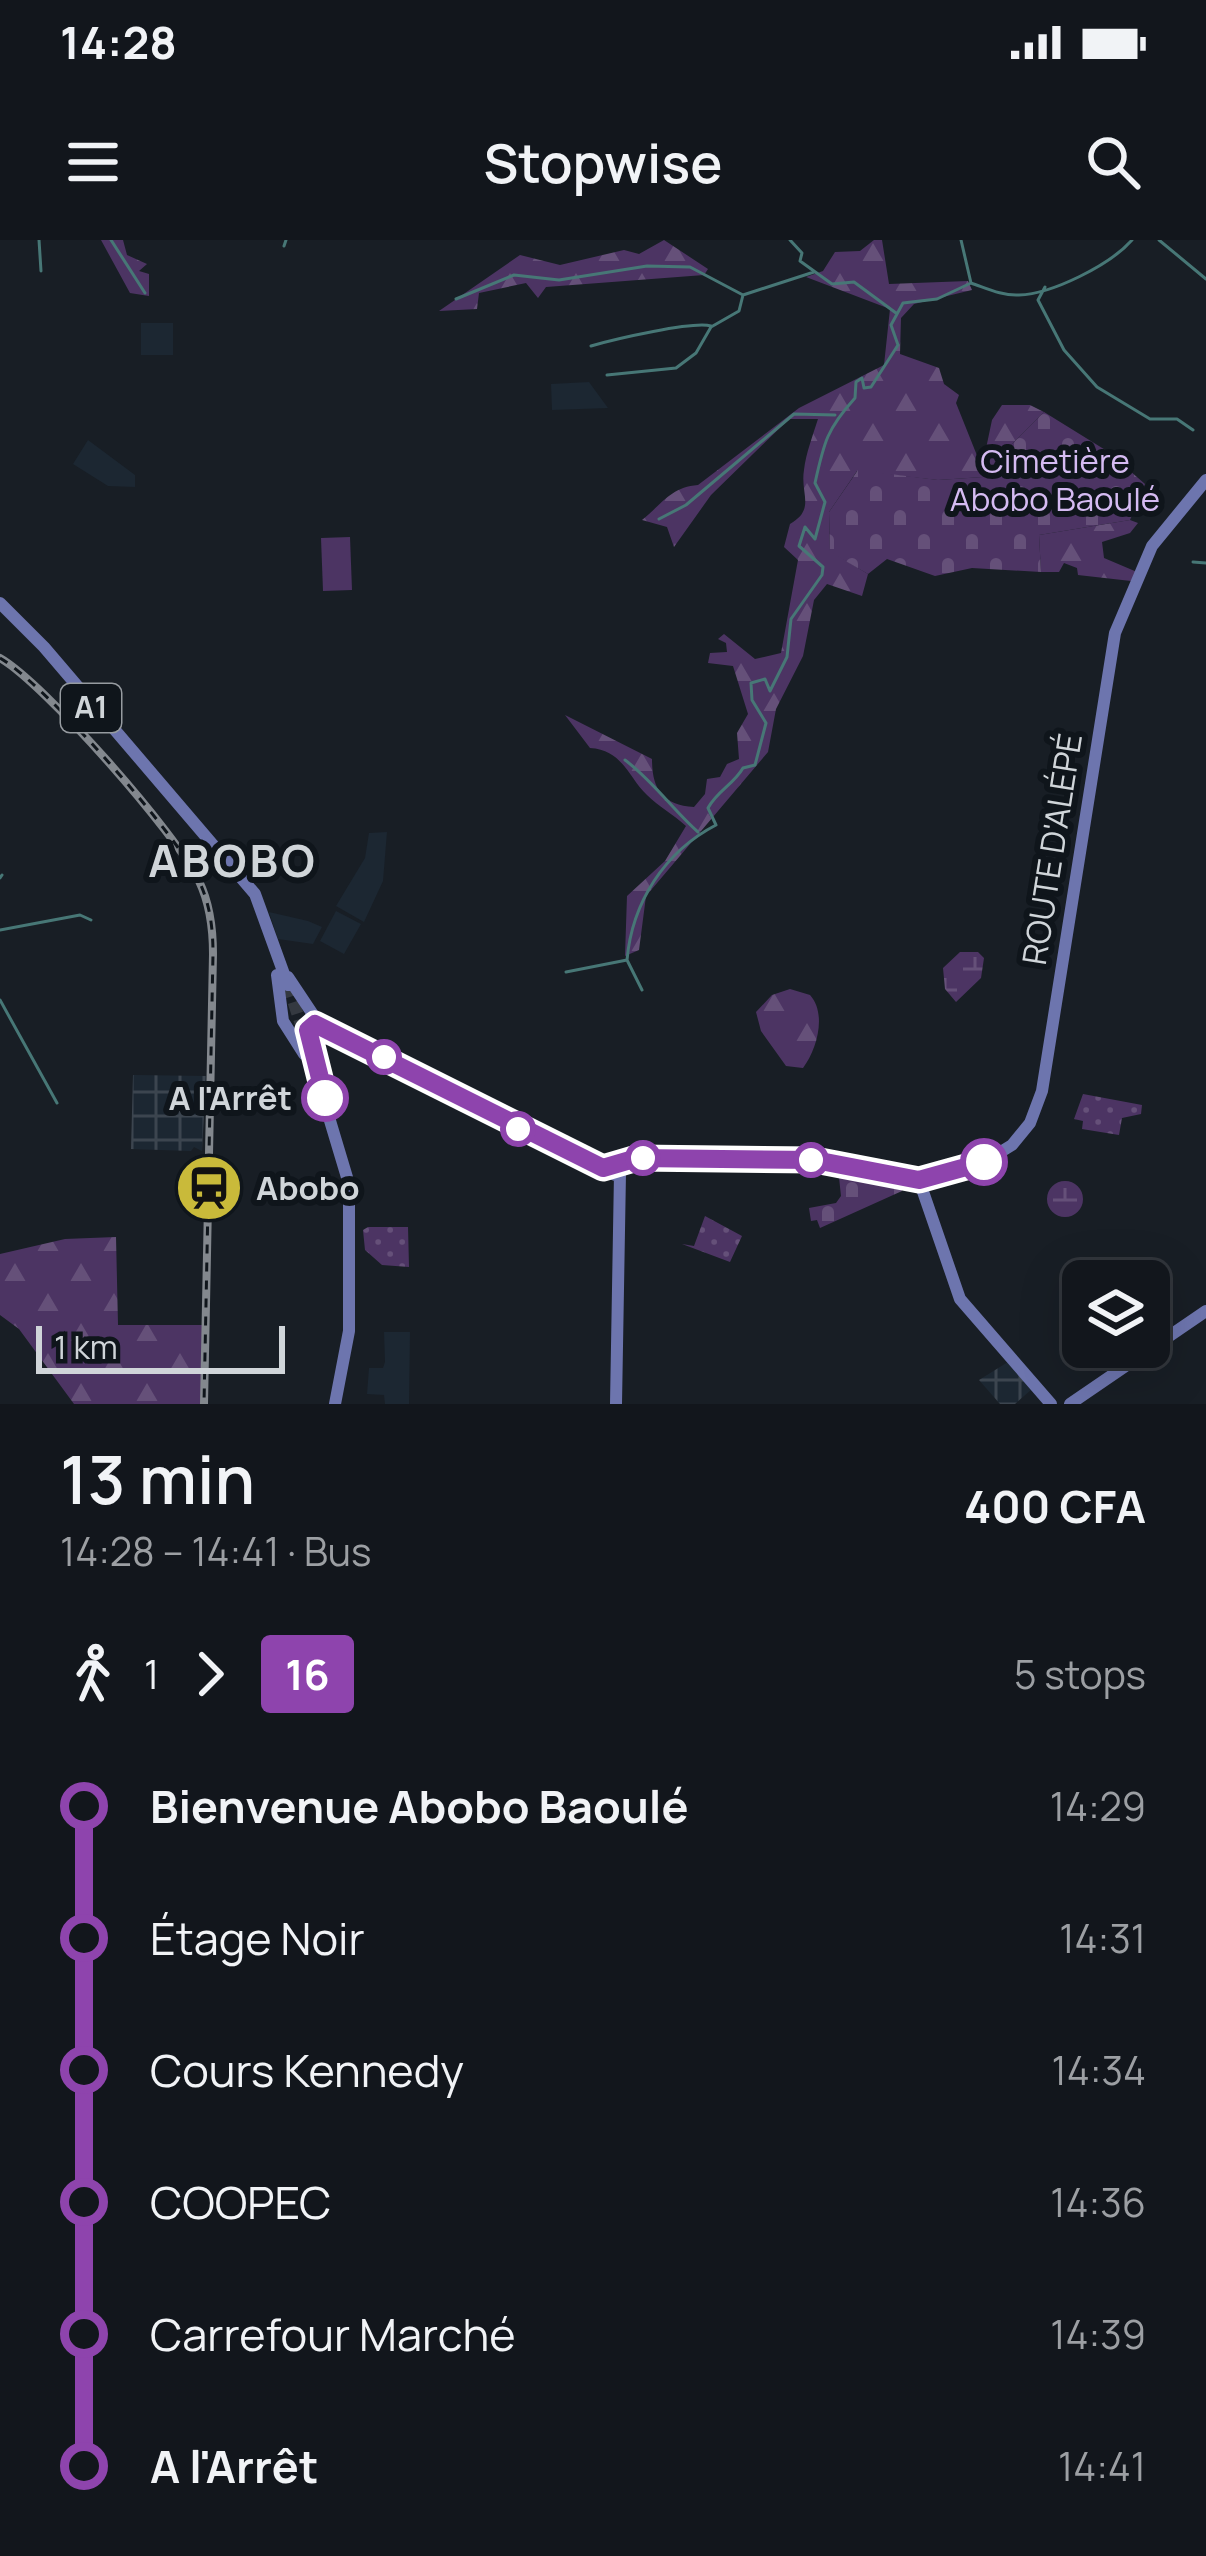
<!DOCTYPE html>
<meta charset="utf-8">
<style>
:root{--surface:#12161c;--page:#1b1f25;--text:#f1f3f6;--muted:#9c9fa3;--line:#31353b}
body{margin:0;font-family:Manrope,sans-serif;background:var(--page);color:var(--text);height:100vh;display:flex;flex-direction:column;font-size:45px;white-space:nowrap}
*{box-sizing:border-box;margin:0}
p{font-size:39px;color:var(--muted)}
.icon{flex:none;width:66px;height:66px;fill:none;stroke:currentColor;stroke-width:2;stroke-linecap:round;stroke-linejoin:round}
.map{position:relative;height:1164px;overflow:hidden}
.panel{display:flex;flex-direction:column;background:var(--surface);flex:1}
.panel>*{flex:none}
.badge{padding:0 24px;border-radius:9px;font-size:42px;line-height:78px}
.buttons{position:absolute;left:1062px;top:1020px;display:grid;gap:24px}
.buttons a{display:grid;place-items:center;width:108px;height:108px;border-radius:18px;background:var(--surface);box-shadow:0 12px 48px #0002,0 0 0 3px var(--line);font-size:60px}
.scale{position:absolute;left:36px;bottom:30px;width:249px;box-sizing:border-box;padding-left:12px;border:6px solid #d0d5d9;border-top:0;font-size:33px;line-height:42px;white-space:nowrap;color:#d0d5d9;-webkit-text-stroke:9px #0f151b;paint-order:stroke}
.map>.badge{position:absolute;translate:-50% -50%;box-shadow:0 0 0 6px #fff}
.legs{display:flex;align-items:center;gap:18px;height:132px;padding:0 60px;font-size:39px}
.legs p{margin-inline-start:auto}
.overview{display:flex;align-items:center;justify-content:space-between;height:204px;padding:0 60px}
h1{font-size:66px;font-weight:600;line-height:90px}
ul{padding:0 60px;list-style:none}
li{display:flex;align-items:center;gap:42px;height:132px;font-size:45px}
li i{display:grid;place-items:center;width:18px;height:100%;margin:0 15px;background:currentColor}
li i::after{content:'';width:30px;height:30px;margin:-15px;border:9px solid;border-radius:50%;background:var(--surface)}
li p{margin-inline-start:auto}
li:first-child i{background:linear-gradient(#0000 50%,currentColor 0)}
li:last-child i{background:linear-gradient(currentColor 50%,#0000 0)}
.status{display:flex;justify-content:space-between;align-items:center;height:84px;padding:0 60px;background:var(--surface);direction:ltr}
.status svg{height:33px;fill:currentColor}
header{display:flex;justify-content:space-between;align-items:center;height:156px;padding:0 60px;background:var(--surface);font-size:54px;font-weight:600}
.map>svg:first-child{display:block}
.built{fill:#1c2732}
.industrial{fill:url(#industrial-grid)}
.grass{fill:url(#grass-dots)}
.forest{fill:url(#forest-firs)}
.wetland{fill:url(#wetland-marsh)}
.cemetery{fill:url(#cemetery-stones)}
.pitch{fill:#4c3463}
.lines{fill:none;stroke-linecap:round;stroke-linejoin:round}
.stream{stroke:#477776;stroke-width:3}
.major-tunnel{stroke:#343940;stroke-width:12;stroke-dasharray:12 6;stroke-linecap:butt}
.major{stroke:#6d75ae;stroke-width:12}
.rail-casing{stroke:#83888e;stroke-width:8}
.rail{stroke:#0f151b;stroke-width:3;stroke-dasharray:9;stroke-linecap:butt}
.line-1-casing{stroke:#fff;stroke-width:27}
.line-1{stroke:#8e44ad;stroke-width:18}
.stop-1-dot{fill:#fff;stroke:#8e44ad;stroke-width:6}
.labels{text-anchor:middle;stroke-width:12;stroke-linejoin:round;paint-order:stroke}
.shield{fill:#0f151b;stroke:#969ba0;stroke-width:3}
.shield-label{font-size:30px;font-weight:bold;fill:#d0d5d9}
.park-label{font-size:33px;fill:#d5bbf2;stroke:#0f151b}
.street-label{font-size:33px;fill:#d0d5d9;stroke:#0f151b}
.stop-label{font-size:33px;font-weight:bold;fill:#d0d5d9;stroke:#0f151b;text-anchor:end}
.poi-label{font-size:33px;font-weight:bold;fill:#d0d5d9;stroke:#0f151b;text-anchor:start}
.district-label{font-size:45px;font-weight:bold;letter-spacing:3px;fill:#d0d5d9;stroke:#0f151b}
</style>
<div class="status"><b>14:28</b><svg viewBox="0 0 49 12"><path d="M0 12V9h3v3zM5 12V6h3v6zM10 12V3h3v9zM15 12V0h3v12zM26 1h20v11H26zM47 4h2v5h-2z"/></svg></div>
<header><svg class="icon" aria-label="menu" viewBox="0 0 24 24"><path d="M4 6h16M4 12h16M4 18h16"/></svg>Stopwise<svg class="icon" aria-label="search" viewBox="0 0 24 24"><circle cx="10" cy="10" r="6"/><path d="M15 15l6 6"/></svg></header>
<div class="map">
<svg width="1206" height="1164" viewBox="0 0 1206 1164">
<defs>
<pattern id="industrial-grid" width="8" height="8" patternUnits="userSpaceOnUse" patternTransform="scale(3)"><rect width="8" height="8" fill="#1c2732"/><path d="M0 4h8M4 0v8" fill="none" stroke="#3c454f"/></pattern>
<pattern id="grass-dots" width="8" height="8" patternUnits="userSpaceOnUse" patternTransform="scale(3)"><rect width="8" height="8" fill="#4c3463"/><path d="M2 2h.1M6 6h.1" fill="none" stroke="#655079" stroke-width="1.8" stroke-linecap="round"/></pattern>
<pattern id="forest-firs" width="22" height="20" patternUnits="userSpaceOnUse" patternTransform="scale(3)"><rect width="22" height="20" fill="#4c3463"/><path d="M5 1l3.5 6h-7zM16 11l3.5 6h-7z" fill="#655079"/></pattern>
<pattern id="wetland-marsh" width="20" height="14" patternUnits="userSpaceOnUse" patternTransform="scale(3)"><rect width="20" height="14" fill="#4c3463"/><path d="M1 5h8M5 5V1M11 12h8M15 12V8" fill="none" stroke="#655079"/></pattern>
<pattern id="cemetery-stones" width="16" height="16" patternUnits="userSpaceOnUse" patternTransform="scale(3)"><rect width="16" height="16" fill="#4c3463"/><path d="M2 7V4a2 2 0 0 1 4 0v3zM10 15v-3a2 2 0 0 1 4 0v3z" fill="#655079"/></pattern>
</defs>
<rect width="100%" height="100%" fill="#181e25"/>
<path class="built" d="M141,83H173V115H141Z
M589,142L608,168L552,170L551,144Z
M88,200L135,235V247L108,246L73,224Z
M387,592L383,641L364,682L336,666L365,618L369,593Z
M336,671L361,684L344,714L320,701Z
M269,672L308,681L322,687L313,704L278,699Z
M384,1092H410L409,1164H385L384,1155L367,1154L369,1128H383L385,1122Z"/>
<path class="industrial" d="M133,835L206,836L202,911L194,907L191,911L131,909Z
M1008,1122L1032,1149L1015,1164H1000L979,1140Z"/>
<path class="grass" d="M1083,854L1142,865L1141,874L1122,878L1119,895L1082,889L1083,881L1074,879Z
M705,976L742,996L730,1022L682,1004L694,1006Z
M368,987H408L409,1027L382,1025L365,1010L363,990Z"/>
<path class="forest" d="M101,0H123L127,15L147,24L139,31L149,34V56L130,53Z
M664,0L708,29L704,35L546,47L538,58L526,43L479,53L477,69L439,71L520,15L560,25L624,10L639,14Z
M874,0H882L889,44L968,41L972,50L914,64L901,78L900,114L939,128L944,144L959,155L956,163L978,218H984L992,180L1002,165H1030L1044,172L1012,204L998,236L938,240L857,231L829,272L830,311L868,334L862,356L827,344L814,360L803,416L776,469L768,512L646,656L639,710L625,716L627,656L665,621L686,586C674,575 658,566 647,555C628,537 623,510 590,508L565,475L652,519C652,549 662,565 694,567L705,554L707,539L720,537L727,524L739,519L737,493L748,474L733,426L708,423L710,413L727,412L726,403L718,399L724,394L755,419L781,413L798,320L784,307L790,284C816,269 800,254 804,230C806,213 813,195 818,179H789L711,255L674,307L667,287L642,280C662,264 671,247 698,245L799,168L884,125L890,69L806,37L823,31L835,12L860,11Z
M1130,280L1138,283L1130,293L1102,302L1104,318L1137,332L1131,341L1078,335L1077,328L1064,323L1059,332H1041L1039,295Z
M790,749L810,755C827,774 817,809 803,828L786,826L761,791L756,772L772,755Z
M116,997L118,1085H208L204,1164H74L19,1089L0,1075V1014L65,999Z"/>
<path class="wetland" d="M960,712H978L984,718L981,738L956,762L945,749L943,728Z
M1047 959a18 18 0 1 1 36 0a18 18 0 1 1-36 0Z"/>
<path class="cemetery" d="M1044,172L1107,211L1145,244L1130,280L1039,295L1041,332L972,328L935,336L887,319L868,334L830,312L829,272L858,230L938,240L998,236L1012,204Z
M838,928L901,949L902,951L820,988L817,980L811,981L809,968L836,963L841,956Z"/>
<path class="pitch" d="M350,297L352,350L323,351L321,298Z"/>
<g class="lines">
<path class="stream" d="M39,0L41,31
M111,0L145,53
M790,0L802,13L800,21L832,44L854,42L896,73
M961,0L971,43
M1159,0L1206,39
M284,6L286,0
M1045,47L1038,60L1064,110L1097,147L1150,179H1177L1193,190
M456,59L514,35L559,40L647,26L690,27L743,55
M591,106C615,99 693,81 711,86
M607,135L676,128L696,113L711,87L739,71L743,55L814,32
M659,279L686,265L794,174L835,175
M1193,322L1206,323
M625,520C653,541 674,571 698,592
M0,638L2,635
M0,690L80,675L91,680
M627,720L642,750
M566,732L627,720C632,663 664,612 716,585L708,568C717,551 734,544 743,528L755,525L766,483L752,460L751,443L765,439L770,451L787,417L791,379L822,335L823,327L799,306L805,287L815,299L825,262L815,243C824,202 827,189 855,158L856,142L862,138L864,148L871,147L898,105L891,85L903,63L937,59L971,43C986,48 1002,56 1019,55C1052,54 1110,25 1132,0
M0,760L57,863"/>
<path class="major-tunnel" d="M288,745L305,797"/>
<path class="major" d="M0,363L44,407L255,654L288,745
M277,735L283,781L304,814
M288,737L312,773L308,790L296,795
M312,777L615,935
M307,804L349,944V1091L335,1164
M619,928L637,918L815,920L892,939L933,938L986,921L1012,905L1030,883L1042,851L1115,393L1152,306L1206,240
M919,940L960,1059L1051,1164
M616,1164L620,933
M1070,1164L1206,1071"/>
<g class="rail-casing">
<path id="rail" d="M0,418C44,443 177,594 199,641C210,664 213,688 213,714L204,1164"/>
</g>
<use href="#rail" class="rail"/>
</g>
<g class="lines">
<g class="line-1-casing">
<path id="line-1" d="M325,858L308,790L315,784L603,928L637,918L815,920L919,940L984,922"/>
</g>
<use href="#line-1" class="line-1"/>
</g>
<defs>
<g id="station-disc" transform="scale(3.45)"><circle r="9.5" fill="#c9ba3a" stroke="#0f151b"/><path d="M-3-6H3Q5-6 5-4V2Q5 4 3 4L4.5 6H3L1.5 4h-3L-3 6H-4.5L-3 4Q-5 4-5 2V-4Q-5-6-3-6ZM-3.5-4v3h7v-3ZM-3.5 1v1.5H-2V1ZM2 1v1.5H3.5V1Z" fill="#111"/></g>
</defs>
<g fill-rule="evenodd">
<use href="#station-disc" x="209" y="948"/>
</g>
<g class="stop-1-dot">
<circle cx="384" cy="817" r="15"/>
<circle cx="325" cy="858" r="21"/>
<circle cx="518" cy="889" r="15"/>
<circle cx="643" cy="918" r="15"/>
<circle cx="811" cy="920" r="15"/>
<circle cx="984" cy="922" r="21"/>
</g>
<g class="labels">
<rect class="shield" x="61" y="444" width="60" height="48" rx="9"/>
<g class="shield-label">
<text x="91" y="478">A1</text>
</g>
<g class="park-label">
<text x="1055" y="233">Cimetière<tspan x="1055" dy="38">Abobo Baoulé</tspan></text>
</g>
<g class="street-label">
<text transform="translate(1052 609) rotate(-81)" y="12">ROUTE D'ALÉPÉ</text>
</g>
<g class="stop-label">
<text x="292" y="870">A l'Arrêt</text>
</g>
<g class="poi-label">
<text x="256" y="960">Abobo</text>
</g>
<g class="district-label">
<text x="233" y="637">ABOBO</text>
</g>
</g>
</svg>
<div class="buttons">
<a><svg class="icon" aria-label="layers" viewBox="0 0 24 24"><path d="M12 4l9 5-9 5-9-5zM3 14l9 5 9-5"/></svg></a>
</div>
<div class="scale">1 km</div>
</div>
<section class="panel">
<div class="overview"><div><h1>13 min</h1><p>14:28 – 14:41 · Bus</p></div><b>400 CFA</b></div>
<div class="legs"><svg class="icon" aria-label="walk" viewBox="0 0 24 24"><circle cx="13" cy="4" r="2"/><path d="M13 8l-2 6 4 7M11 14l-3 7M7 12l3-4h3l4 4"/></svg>1<svg class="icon" aria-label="forward" viewBox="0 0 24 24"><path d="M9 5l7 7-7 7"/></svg><b class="badge" style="background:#8e44ad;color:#fff">16</b><p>5 stops</p></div>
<ul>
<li><i style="color:#8e44ad"></i><b>Bienvenue Abobo Baoulé</b><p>14:29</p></li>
<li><i style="color:#8e44ad"></i><span>Étage Noir</span><p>14:31</p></li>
<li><i style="color:#8e44ad"></i><span>Cours Kennedy</span><p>14:34</p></li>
<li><i style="color:#8e44ad"></i><span>COOPEC</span><p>14:36</p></li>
<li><i style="color:#8e44ad"></i><span>Carrefour Marché</span><p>14:39</p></li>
<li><i style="color:#8e44ad"></i><b>A l'Arrêt</b><p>14:41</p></li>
</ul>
</section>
